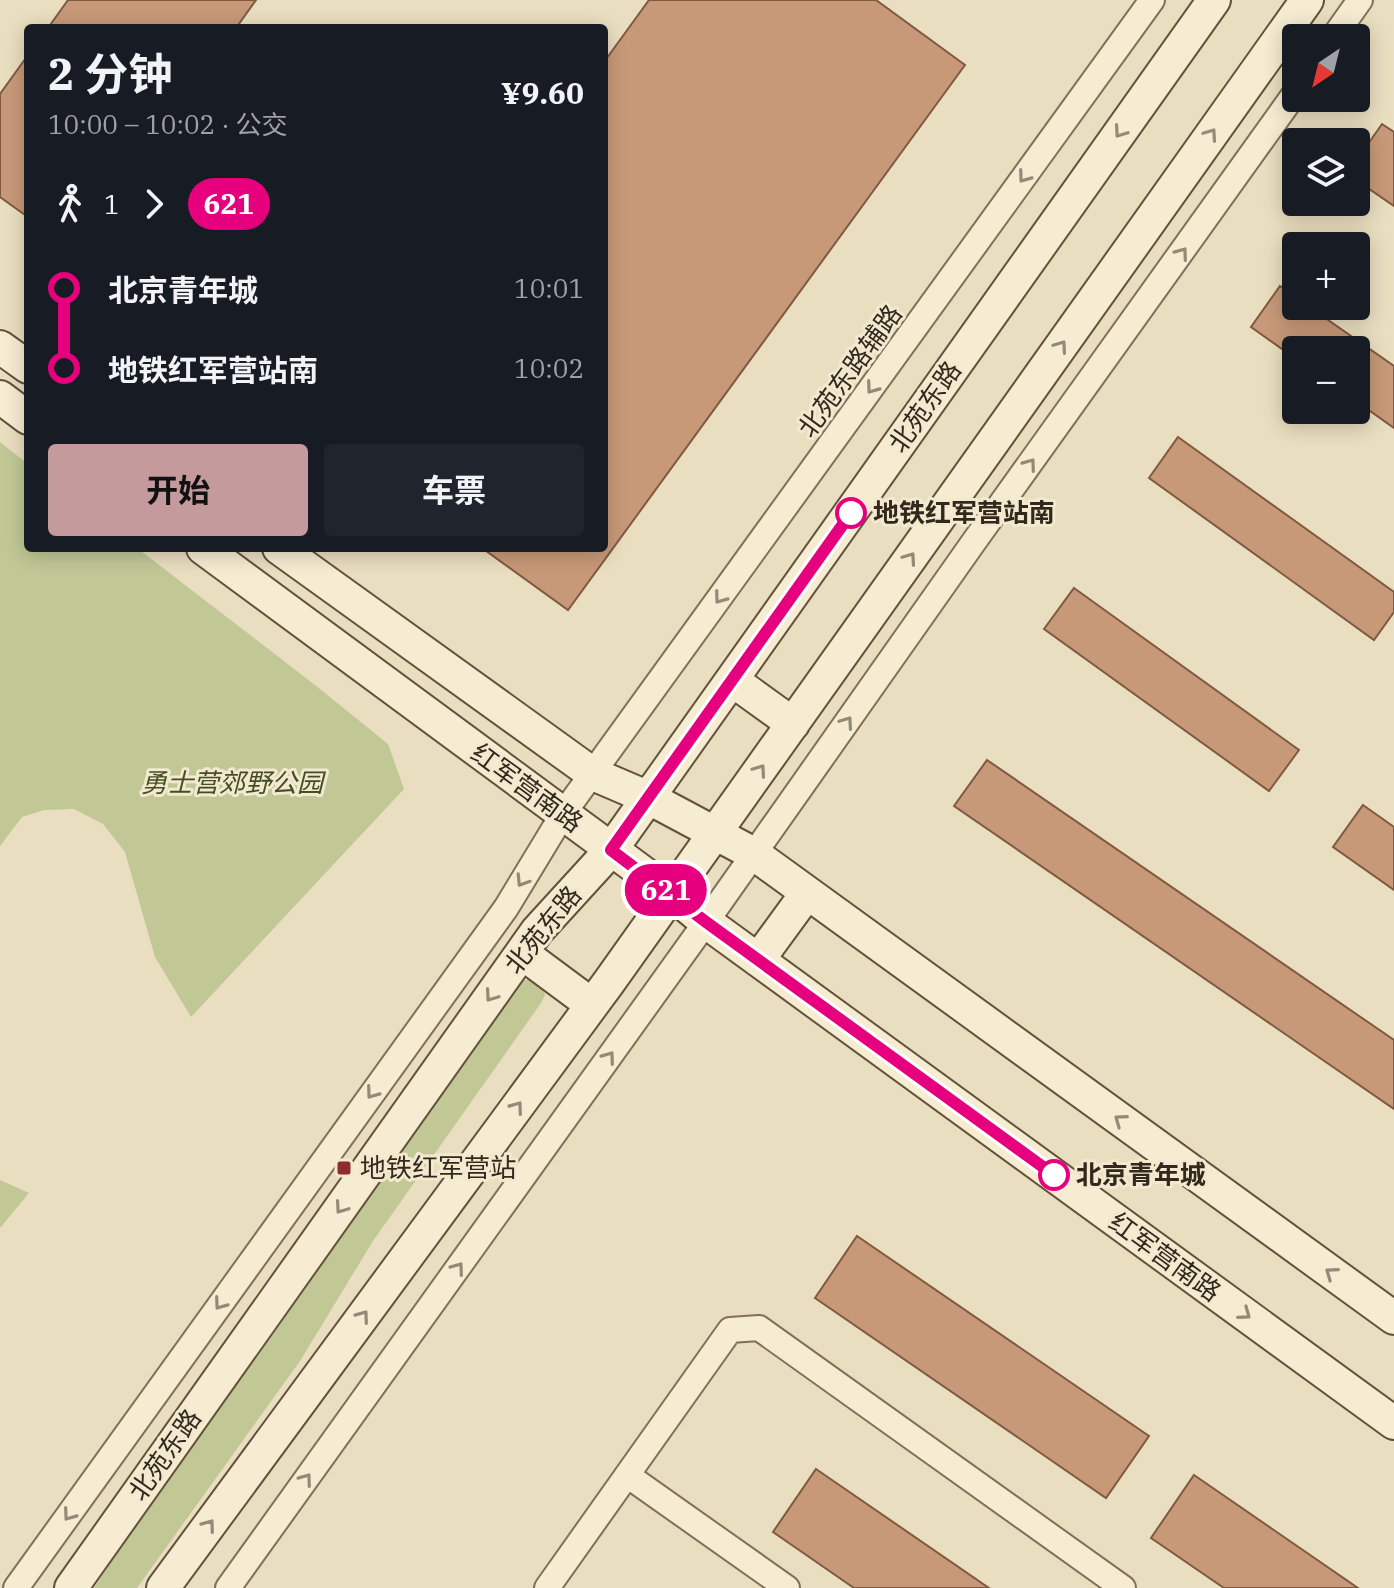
<!DOCTYPE html>
<html lang="zh">
<meta charset="utf-8">
<style>
:root{--surface:#171b24;--page:#20242c;--text:#f1f3f6;--muted:#9ea1a6;--accent:#c49a9c}
body{margin:0;font-family:"IBM Plex Serif","Noto Sans SC",serif;background:var(--page);color:var(--text);height:100vh;display:flex;flex-direction:column;font-size:30px;white-space:nowrap}
*{box-sizing:border-box;margin:0}
p{font-size:26px;color:var(--muted)}
.icon{flex:none;width:44px;height:44px;fill:none;stroke:currentColor;stroke-width:2;stroke-linecap:round;stroke-linejoin:round}
.map{position:relative;flex:1;overflow:hidden}
.sheet{position:absolute;left:24px;top:24px;width:584px;height:528px;display:flex;flex-direction:column;background:var(--surface);border-radius:8px;box-shadow:0 4px 20px #0003}
.sheet>*{flex:none}
.badge{padding:0 16px;border-radius:26px;font-size:28px;line-height:52px}
.needle{width:52px;rotate:215deg}
.fabs{position:absolute;left:1282px;top:24px;display:grid;gap:16px}
.fabs a{display:grid;place-items:center;width:88px;height:88px;border-radius:8px;background:var(--surface);box-shadow:0 4px 20px #0003;font-size:40px}
.map>.badge{position:absolute;translate:-50% -50%;box-shadow:0 0 0 4px #fff}
.legs{display:flex;align-items:center;gap:12px;height:88px;padding:0 24px;font-size:26px}
.legs p{margin-inline-start:auto}
.summary{display:flex;align-items:center;justify-content:space-between;height:136px;padding:0 24px}
h1{font-size:44px;font-weight:700;line-height:60px}
.button{display:flex;gap:16px;margin-top:auto;padding:16px 24px}
.button a{flex:1;height:92px;border-radius:8px;background:var(--accent);color:#111;font-size:32px;font-weight:700;line-height:92px;text-align:center}
.button a+a{background:var(--page);color:var(--text)}
ul{padding:0 24px;list-style:none}
li{display:flex;align-items:center;gap:28px;height:80px;font-size:30px}
li i{display:grid;place-items:center;width:12px;height:100%;margin:0 10px;background:currentColor}
li i::after{content:'';width:20px;height:20px;margin:-10px;border:6px solid;border-radius:50%;background:var(--surface)}
li p{margin-inline-start:auto}
li:first-child i{background:linear-gradient(#0000 50%,currentColor 0)}
li:last-child i{background:linear-gradient(currentColor 50%,#0000 0)}
.map>svg:first-child{display:block}
.green{fill:#c1c795}
.building{fill:#c79978;stroke:#805a40;stroke-width:2}
.lines{fill:none;stroke-linecap:round;stroke-linejoin:round}
.minor-casing{stroke:#826f59;stroke-width:28}
.secondary-casing{stroke:#64513c;stroke-width:36}
.minor{stroke:#f6ecd2;stroke-width:24}
.secondary{stroke:#f6ecd2;stroke-width:32}
.oneway{stroke:#948a78}
.line-1-casing{stroke:#fff;stroke-width:18}
.line-1{stroke:#e6007e;stroke-width:12}
.stop-1-dot{fill:#fff;stroke:#e6007e;stroke-width:4}
.poi-dot{fill:#8d2d2d;stroke:#f2e9cf;stroke-width:3}
.labels{text-anchor:middle;stroke-width:6;stroke-linejoin:round;paint-order:stroke}
.street-label{font-size:26px;fill:#33281d;stroke:#f2e9cf}
.stop-label{font-size:26px;font-weight:bold;fill:#33281d;stroke:#f2e9cf;text-anchor:start}
.park-label{font-size:26px;font-style:italic;fill:#434e24;stroke:#f2e9cf}
.poi-label{font-size:26px;fill:#33281d;stroke:#f2e9cf;text-anchor:start}
</style>
<div class="map">
<svg width="1394" height="1588" viewBox="0 0 1394 1588">
<rect width="100%" height="100%" fill="#eadec0"/>
<path class="green" d="M0,442L28,464V548H137L315,685L388,744L404,789L191,1017L155,957L125,852L103,824L74,809L44,810L22,817L0,846Z
M533,979L543,987L545,995L541,1003L373,1241L300,1361L137,1588H94L144,1512L517,986L524,980Z
M0,1180L29,1193L0,1228Z"/>
<path class="building" d="M68,0H256L236,28H48Z
M649,0H876L965,65L568,610L482,548H604V62Z
M28,55V217L0,197V94Z
M1382,124L1394,132V206L1356,180V161Z
M1280,286L1296,297V306H1308L1394,366V428L1356,401V350H1296V359L1251,327Z
M1178,437L1394,592V612L1374,640L1149,478Z
M1074,588L1299,750L1269,791L1044,629Z
M987,760L1394,1040V1109L954,806Z
M1363,805L1394,827V890L1333,847Z
M857,1236L1149,1436L1106,1498L815,1298Z
M816,1469L989,1588H854L773,1532Z
M1194,1475L1358,1588H1224L1151,1538Z"/>
<g class="lines">
<g class="minor-casing">
<path id="minor" d="M1333,38L1360,0
M627,1475L787,1588
M16,1588L506,908L563,814L1152,0
M228,1588L706,922L973,543L1296,92
M547,1588L730,1330L759,1328L1123,1588"/>
</g>
<g class="secondary-casing">
<path id="secondary" d="M0,347L28,367
M0,397L28,418
M203,548L672,894L706,922L1394,1423
M279,548L593,774L649,798L754,854L1394,1318
M732,680L793,724
M522,953L592,1005
M758,960L807,893
M71,1588L537,931L611,850L1214,0
M163,1588L609,982L1307,0"/>
</g>
<use href="#minor" class="minor"/>
<use href="#secondary" class="secondary"/>
</g>
<defs><path id="oneway-chevron" d="M-2-3.5L2.5 0L-2 3.5" fill="none" stroke-width="1.6" stroke-linecap="round" stroke-linejoin="round" transform="scale(2)"/></defs>
<g class="oneway">
<use href="#oneway-chevron" transform="translate(1120 132) rotate(125)"/>
<use href="#oneway-chevron" transform="translate(1211 134) rotate(-55)"/>
<use href="#oneway-chevron" transform="translate(1024 177) rotate(126)"/>
<use href="#oneway-chevron" transform="translate(1182 253) rotate(-54)"/>
<use href="#oneway-chevron" transform="translate(1061 346) rotate(-55)"/>
<use href="#oneway-chevron" transform="translate(872 388) rotate(126)"/>
<use href="#oneway-chevron" transform="translate(1030 464) rotate(-54)"/>
<use href="#oneway-chevron" transform="translate(910 558) rotate(-55)"/>
<use href="#oneway-chevron" transform="translate(720 598) rotate(126)"/>
<use href="#oneway-chevron" transform="translate(847 722) rotate(-55)"/>
<use href="#oneway-chevron" transform="translate(760 770) rotate(-55)"/>
<use href="#oneway-chevron" transform="translate(522 881) rotate(122)"/>
<use href="#oneway-chevron" transform="translate(491 996) rotate(125)"/>
<use href="#oneway-chevron" transform="translate(609 1057) rotate(-54)"/>
<use href="#oneway-chevron" transform="translate(372 1093) rotate(126)"/>
<use href="#oneway-chevron" transform="translate(517 1107) rotate(-54)"/>
<use href="#oneway-chevron" transform="translate(1120 1120) rotate(-144)"/>
<use href="#oneway-chevron" transform="translate(341 1208) rotate(125)"/>
<use href="#oneway-chevron" transform="translate(458 1268) rotate(-54)"/>
<use href="#oneway-chevron" transform="translate(1331 1273) rotate(-144)"/>
<use href="#oneway-chevron" transform="translate(220 1304) rotate(126)"/>
<use href="#oneway-chevron" transform="translate(1245 1314) rotate(36)"/>
<use href="#oneway-chevron" transform="translate(363 1316) rotate(-54)"/>
<use href="#oneway-chevron" transform="translate(306 1479) rotate(-54)"/>
<use href="#oneway-chevron" transform="translate(69 1515) rotate(126)"/>
<use href="#oneway-chevron" transform="translate(209 1525) rotate(-54)"/>
</g>
<g class="lines">
<g class="line-1-casing">
<path id="line-1" d="M851,513L611,850L706,922L1054,1175"/>
</g>
<use href="#line-1" class="line-1"/>
</g>
<g class="stop-1-dot">
<circle cx="851" cy="513" r="14"/>
<circle cx="1054" cy="1175" r="14"/>
</g>
<rect class="poi-dot" x="336" y="1160" width="16" height="16" rx="4"/>
<g class="labels">
<g class="street-label">
<text transform="translate(850 371) rotate(-54)" y="9">北苑东路辅路</text>
<text transform="translate(925 407) rotate(-55)" y="9">北苑东路</text>
<text transform="translate(527 788) rotate(36)" y="9">红军营南路</text>
<text transform="translate(543 930) rotate(-51)" y="9">北苑东路</text>
<text transform="translate(1165 1257) rotate(36)" y="9">红军营南路</text>
<text transform="translate(165 1455) rotate(-55)" y="9">北苑东路</text>
</g>
<g class="stop-label">
<text x="873" y="522">地铁红军营站南</text>
<text x="1076" y="1184">北京青年城</text>
</g>
<g class="park-label">
<text x="232" y="792">勇士营郊野公园</text>
</g>
<g class="poi-label">
<text x="360" y="1177">地铁红军营站</text>
</g>
</g>
</svg>
<div class="fabs">
<a><svg class="needle" viewBox="-14 -14 28 28"><path d="M0-13l5 13h-10z" fill="#e53935"/><path d="M0 13l5-13h-10z" fill="#9ea1a6"/></svg></a>
<a><svg class="icon" aria-label="layers" viewBox="0 0 24 24"><path d="M12 4l9 5-9 5-9-5zM3 14l9 5 9-5"/></svg></a>
<a>+</a>
<a>−</a>
</div>
<b class="badge" style="left:666px;top:890px;background:#e6007e;color:#fff">621</b>
<section class="sheet">
<div class="summary"><div><h1>2 分钟</h1><p>10:00 – 10:02 · 公交</p></div><b>¥9.60</b></div>
<div class="legs"><svg class="icon" aria-label="walk" viewBox="0 0 24 24"><circle cx="13" cy="4" r="2"/><path d="M13 8l-2 6 4 7M11 14l-3 7M7 12l3-4h3l4 4"/></svg>1<svg class="icon" aria-label="forward" viewBox="0 0 24 24"><path d="M9 5l7 7-7 7"/></svg><b class="badge" style="background:#e6007e;color:#fff">621</b></div>
<ul>
<li><i style="color:#e6007e"></i><b>北京青年城</b><p>10:01</p></li>
<li><i style="color:#e6007e"></i><b>地铁红军营站南</b><p>10:02</p></li>
</ul>
<div class="button"><a>开始</a><a>车票</a></div>
</section>
</div>
